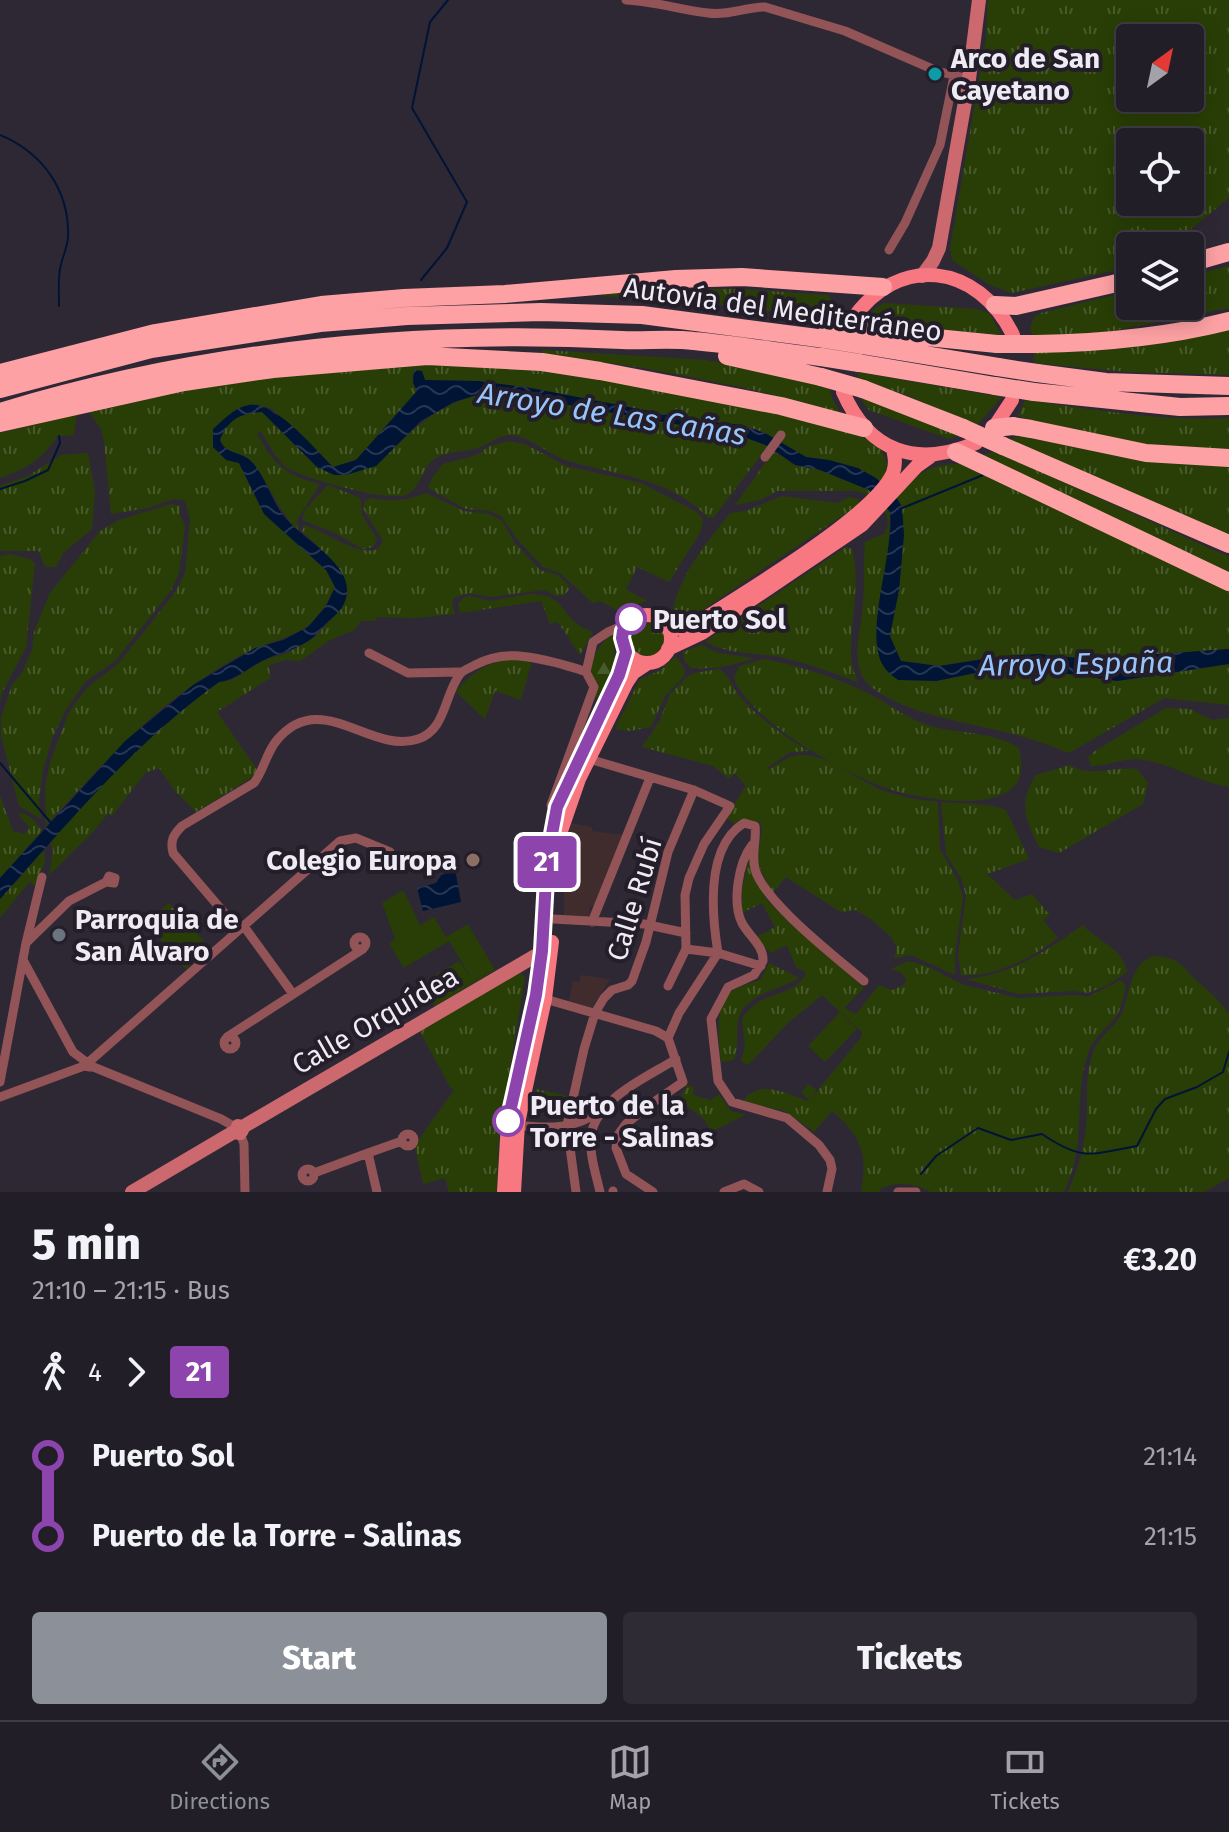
<!DOCTYPE html>
<meta charset="utf-8">
<style>
:root{--surface:#221e28;--page:#2e2b34;--text:#f1f3f6;--muted:#a2a2a8;--line:#3f3c45;--accent:#8c9099}
body{margin:0;font-family:"Fira Sans",sans-serif;background:var(--page);color:var(--text);height:100vh;display:flex;flex-direction:column;font-size:30px;white-space:nowrap}
*{box-sizing:border-box;margin:0}
p{font-size:26px;color:var(--muted)}
.icon{flex:none;width:44px;height:44px;fill:none;stroke:currentColor;stroke-width:2;stroke-linecap:round;stroke-linejoin:round}
.map{position:relative;height:1192px;overflow:hidden}
.details{display:flex;flex-direction:column;background:var(--surface);flex:1}
.details>*{flex:none}
.badge{padding:0 16px;border-radius:6px;font-size:28px;line-height:52px}
.needle{width:52px;rotate:33deg}
.fabs{position:absolute;left:1116px;top:24px;display:grid;gap:16px}
.fabs a{display:grid;place-items:center;width:88px;height:88px;border-radius:8px;background:var(--surface);box-shadow:0 4px 20px #0003,0 0 0 2px var(--line);font-size:40px}
.map>.badge{position:absolute;translate:-50% -50%;box-shadow:0 0 0 4px #fff}
.legs{display:flex;align-items:center;gap:12px;height:88px;padding:0 32px;font-size:26px}
.legs p{margin-inline-start:auto}
.overview{display:flex;align-items:center;justify-content:space-between;height:136px;padding:0 32px}
h1{font-size:44px;font-weight:800;line-height:60px}
.button{display:flex;gap:16px;margin-top:auto;padding:16px 32px}
.button a{flex:1;height:92px;border-radius:8px;background:var(--accent);color:#fff;font-size:32px;font-weight:800;line-height:92px;text-align:center}
.button a+a{background:var(--page);color:var(--text)}
ul{padding:0 32px;list-style:none}
li{display:flex;align-items:center;gap:28px;height:80px;font-size:30px}
li i{display:grid;place-items:center;width:12px;height:100%;margin:0 10px;background:currentColor}
li i::after{content:'';width:20px;height:20px;margin:-10px;border:6px solid;border-radius:50%;background:var(--surface)}
li p{margin-inline-start:auto}
li:first-child i{background:linear-gradient(#0000 50%,currentColor 0)}
li:last-child i{background:linear-gradient(currentColor 50%,#0000 0)}
.tabs{display:flex;justify-content:space-around;align-items:center;height:112px;border-top:2px solid var(--line);background:var(--surface);font-size:22px;color:var(--muted)}
.tabs a{display:grid;justify-items:center;gap:4px}
.tabs .current{color:var(--accent)}
.map>svg:first-child{display:block}
.commercial{fill:#402c2d}
.grass{fill:url(#grass-tufts);fill-rule:evenodd}
.forest{fill:url(#forest-firs)}
.pitch{fill:#293e06}
.water{fill:url(#water-waves)}
.lines{fill:none;stroke-linecap:round;stroke-linejoin:round}
.stream{stroke:#001436;stroke-width:2}
.street{stroke:#925457;stroke-width:9}
.secondary{stroke:#cc696f;stroke-width:14}
.primary{stroke:#f87881;stroke-width:14}
.highway{stroke:#fda1a4;stroke-width:18}
.highway-bridge{stroke:#fda1a4;stroke-width:18}
.line-1-casing{stroke:#fff;stroke-width:18}
.line-1{stroke:#8e44ad;stroke-width:12}
.culture-dot{fill:#0f9aa8;stroke:#241e2b;stroke-width:3}
.stop-1-dot{fill:#fff;stroke:#8e44ad;stroke-width:4}
.education-dot{fill:#8d6e63;stroke:#241e2b;stroke-width:3}
.worship-dot{fill:#6b7280;stroke:#241e2b;stroke-width:3}
.labels{text-anchor:middle;stroke-width:8;stroke-linejoin:round;paint-order:stroke}
.poi-label{font-size:28px;font-weight:bold;fill:#efebf4;stroke:#241e2b;text-anchor:start}
.street-label{font-size:28px;fill:#efebf4;stroke:#241e2b}
.stop-label{font-size:28px;font-weight:bold;fill:#efebf4;stroke:#241e2b;text-anchor:start}
.water-label{font-size:30px;font-style:italic;fill:#98c4fc;stroke:#241e2b}
</style>
<div class="map">
<svg width="1229" height="1192" viewBox="0 0 1229 1192">
<defs>
<pattern id="grass-tufts" width="24" height="20" patternUnits="userSpaceOnUse" patternTransform="scale(2)"><rect width="24" height="20" fill="#293e06"/><path d="M3 7l-1-3M5 7V3M7 7l1-3M15 17l-1-3M17 17v-4M19 17l1-3" fill="none" stroke="#485a2b"/></pattern>
<pattern id="forest-firs" width="22" height="20" patternUnits="userSpaceOnUse" patternTransform="scale(2)"><rect width="22" height="20" fill="#293e06"/><path d="M5 1l3.5 6h-7zM16 11l3.5 6h-7z" fill="#485a2b"/></pattern>
<pattern id="water-waves" width="16" height="10" patternUnits="userSpaceOnUse" patternTransform="scale(2)"><rect width="16" height="10" fill="#001436"/><path d="M0 5q4-4 8 0t8 0" fill="none" stroke="#263654"/></pattern>
</defs>
<rect width="100%" height="100%" fill="#2e2835"/>
<path class="commercial" d="M571,823L592,827V831L623,835L594,906H590L589,918L564,917V863Z
M581,975L610,979L592,1008L569,1001L573,981L579,982Z"/>
<path class="grass" d="M988,0H1229V198L1170,246H1130V267L1012,293L990,285L952,260L950,249L986,38ZM1190,38V98H1130V38ZM1190,142V202H1130V142Z
M1229,266V308L1097,334L1033,336L1030,328L1034,317L1041,313L1130,291V306H1190V276Z
M660,289H740L828,295L840,309V319L664,299L602,296L605,293Z
M884,303L977,309L990,314L1001,335L868,323L873,310Z
M1229,329V375L1129,372L1034,363V351Z
M543,350L705,360L765,371L829,387L832,398L840,413L746,388L644,368L540,354Z
M381,363L504,364L643,385L801,415L866,437L882,451L887,464L886,472L906,487C926,467 936,464 964,464L1229,590V649L1088,660L1039,654L985,658L939,666L901,661L889,637L899,590L898,500L876,478L858,468L829,460L806,457L765,433L743,425L701,421L531,388L478,381L425,380L422,371L412,375L417,391L356,460L333,467L271,408L250,404L213,429L226,459L239,463L264,514L326,570L335,587C314,633 299,631 257,648C236,656 211,672 193,685C137,724 92,776 46,825L45,787L50,763L69,712L87,688L119,663L176,591L185,573L190,520L185,500L173,499L148,508L111,514L104,441L101,429L88,410C183,383 284,376 381,363Z
M857,372L1002,397L976,426L904,394L859,381Z
M477,395L524,397L741,436L768,446L714,517L708,518C673,479 616,475 569,461C550,456 528,434 508,435C498,436 488,444 480,447C466,453 445,450 433,460C422,469 421,486 408,494C393,504 302,478 286,467C276,460 268,442 261,432L257,433C271,463 288,477 320,484L297,520L298,532C278,509 271,486 253,464C243,450 227,456 220,440C228,419 241,413 262,412L317,467L376,466C409,433 431,408 477,395Z
M859,396L959,435L949,439L869,410Z
M1025,400C1092,409 1162,422 1229,418V451L1159,448L1070,431L1018,416Z
M77,413L74,435L57,436C44,458 25,470 0,478V433Z
M1019,436L1137,460L1229,462V536L1007,440Z
M509,441L527,445L566,466L641,483L695,511L703,519L701,531L669,582L637,567L626,589L647,601L631,607L624,614L600,601L593,603L560,573L543,567L518,540L501,516L490,511L466,509L428,488L433,477L443,464L474,456L490,446Z
M774,451L795,465L820,470L869,490L890,512L888,554L880,603L883,666L936,681L1000,668L1020,667L1117,681L1229,664V705L1164,698L1069,753C1052,746 1034,740 1017,735C982,725 872,710 860,671C853,650 862,625 863,604C865,583 863,563 865,542L884,534L888,525L887,515L866,494L857,491H777L760,500L735,505Z
M995,451L1229,557V574L981,456Z
M88,453L95,492L92,529L63,553L56,567H45L39,551H0V486L28,476L61,455Z
M328,485L360,498L362,515L377,539L373,547L363,549L333,532L302,520L305,510Z
M426,493L464,511L489,514L502,521L514,542L540,570L558,575L568,585L569,590L564,595L556,596L544,590L490,597L469,593L454,598L452,603L455,614L415,618L377,617L375,621H361L354,630L330,640L300,661L285,660L269,665L270,678L217,712L258,771L251,778L196,812L175,791L159,768L145,773L112,816L108,813L94,831L49,875L53,850L50,842C99,782 156,728 219,682L232,680L264,660L285,654L314,638L339,611L329,557L302,531L304,525C327,532 357,557 378,549L383,541L363,508L365,501L371,498C391,502 406,501 426,493Z
M782,496L837,503L849,497L857,499L861,503L683,623L672,618C676,578 706,544 730,513L746,511Z
M171,504L180,506V515L185,526L179,573L172,589L115,661L86,681L65,711L52,739L43,770L39,800L41,819L19,806L1,735V718L12,685L22,673L32,650L34,632L50,593L100,531L119,520Z
M846,547L852,549C861,586 850,620 851,657C851,665 855,674 858,682C832,672 806,663 780,657C757,652 725,655 706,641Z
M10,554L30,559L35,564L26,647L2,693L0,703V556Z
M531,594C571,595 557,620 593,632L580,655L560,625L556,622L550,624L541,601L460,613L458,604L463,598L470,596L489,601Z
M628 638a18 18 0 1 1 36 0a18 18 0 1 1-36 0Z
M702,645L718,653L753,658C736,665 710,670 691,668L684,660L683,652Z
M676,656L685,670L684,676L665,696L651,727L630,731L615,729L640,679L659,671Z
M508,659L532,661L521,700L495,691L485,719L456,692C472,672 484,665 508,659Z
M765,659C803,667 841,679 875,697C892,706 907,718 924,724C956,735 990,730 1019,748C1021,760 1024,773 1016,784C995,813 915,798 886,788C844,773 750,721 734,678L739,666Z
M720,669C732,679 732,689 742,699C761,720 784,736 808,751L790,752L767,768L768,770C778,764 789,755 802,755C830,755 856,780 882,790C900,797 919,800 938,802L940,849L958,881L963,898L955,955V975L911,955L894,958L897,948L891,937L871,919L855,910L841,912L786,877L772,893L757,862L762,829L760,822L741,819L736,825L726,817L746,786L735,773L729,779L713,766L642,747L660,720L670,694L687,677L694,673Z
M1166,708L1190,709L1212,720L1229,718V787C1197,782 1168,761 1136,759C1122,759 1106,766 1091,766L1088,757L1095,751Z
M1070,765C1090,778 1114,766 1137,769L1148,783L1143,804L1059,853L1039,847C1025,818 1018,804 1036,775Z
M0,796L13,831L24,834L30,828L18,814L23,813L33,819L42,831L0,878Z
M941,802C963,804 986,802 1006,810L1029,859L987,874L1015,900L1032,894L1050,915L1043,920L1058,938C1031,958 994,978 961,975L958,955L966,896L962,880L946,854Z
M44,850L45,862L35,885H32L30,881L0,918V899Z
M750,856L752,874L768,901L864,988L844,1008L856,1014L879,985L892,990L902,986L907,981L902,973L891,969L908,961L924,965L964,985L1018,998L1073,995L1088,997L1121,980L1126,987C1124,994 1122,1003 1119,1011C1110,1029 1093,1034 1087,1056C1073,1102 1087,1147 1064,1192H931C914,1183 896,1181 880,1189L879,1192H861C868,1154 862,1136 832,1111L814,1132L785,1111L745,1103L744,1099C761,1080 787,1093 808,1101L809,1099L801,1093L808,1084L816,1090L811,1099L862,1036V1032L822,995L787,1024L748,1065L741,1061L745,1047L742,1018C746,1014 751,1007 756,1004C772,992 798,993 806,973L796,967L787,945L771,953L755,938L775,927L762,903L742,913V889Z
M169,903L210,948L186,969L146,923Z
M1083,925C1098,943 1122,946 1127,972L1106,986L1088,993L1073,991L1019,994L966,979C1009,976 1048,950 1083,925Z
M1153,956C1182,956 1183,970 1202,985C1213,995 1220,1002 1229,1014V1178L1204,1192H1068C1079,1167 1086,1142 1087,1114C1087,1092 1086,1073 1093,1052C1099,1036 1114,1029 1122,1013C1131,991 1129,966 1153,956Z
M769,963L799,978C781,989 742,995 738,1021C736,1036 739,1044 734,1060L721,1062C719,1041 712,1000 737,988C742,985 753,983 761,979Z
M520,973L525,977L499,1134L497,1192H449L445,1178L423,1184L415,1148L419,1139L454,1090L450,1087L419,1030Z
M687,1085L694,1087L693,1095L711,1100L719,1094L731,1111L745,1115L711,1132L704,1119L679,1100Z
M536,1089L568,1096L564,1115L533,1109Z"/>
<path class="forest" d="M614,633C616,656 614,676 602,697L595,698C586,672 591,649 614,633Z"/>
<path class="pitch" d="M403,890L420,925L434,917L446,937L468,924L495,970L435,1006L422,983L459,961L472,979L449,941L404,968L389,944L395,939L382,903Z
M840,1012L857,1029L825,1062L808,1046Z"/>
<path class="water" d="M414,370L422,371L425,380L478,381L531,388L701,421L743,425L765,433L806,457L829,460L858,468L876,478L898,500L902,507L904,535L899,590L890,636L901,661L939,666L1005,656L1039,654L1088,659L1229,649V664L1117,681L1020,667L1000,668L936,681L898,680C893,676 887,672 884,667C862,635 895,553 890,512L869,490L820,470L795,465L768,446L741,436L525,397L477,395L454,402L421,421L376,466L346,475H334L317,467L262,412C241,413 228,419 220,440C226,456 242,450 253,463C266,478 271,499 283,515C303,542 367,569 341,609C335,617 326,622 320,630C305,649 282,651 262,661C246,669 236,680 219,682C133,744 70,821 0,899V878L125,741L193,685L255,648L283,640L308,627L326,606L335,587L326,570L264,514L239,463L226,460L213,447V429C223,420 235,407 249,405C275,400 315,449 333,467L356,460L417,391L413,383Z
M455,869L461,902L423,911L417,888L436,883L443,872Z"/>
<g class="lines">
<path class="stream" d="M0,135C43,153 70,191 68,238C67,248 62,258 60,269C58,281 59,294 59,306
M421,280L447,248L467,202L412,108L430,22L448,0
M0,489L25,481L48,470L60,443L59,436
M900,509L983,475
M0,763L51,823
M921,1174L936,1156L978,1128L1011,1140L1042,1134C1083,1162 1091,1154 1137,1146L1156,1109L1165,1099L1197,1087L1223,1072L1229,1052"/>
<path class="street" d="M626,0C654,1 680,10 708,13C728,16 745,7 765,7L845,31L937,71L969,79
M889,250L905,223L940,145L954,76
M765,457L781,435
M369,653L408,673L460,672
M589,759L694,790L730,806L704,844L689,878L685,895L686,949L668,986
M551,805L594,687L586,672L593,642L608,632L627,624
M752,845C738,863 732,903 742,923C749,936 764,946 763,961L754,975L728,987L711,1019L718,1081L732,1102L787,1118L819,1145L830,1160L832,1169L827,1192
M553,919L644,924L686,933
M592,922L650,778
M243,925L293,994
M238,929L173,853C170,841 173,835 182,826L254,783C264,770 266,753 277,740C321,687 370,755 418,739C446,730 444,695 460,674C463,670 470,668 475,665C503,650 528,656 557,663C567,666 577,668 586,672
M354 943a6 6 0 1 1 12 0a6 6 0 1 1-12 0Z
M26,943L69,901L106,882L109,876L115,878L114,883L106,882
M686,949L718,953L761,966
M23,960L73,1052L85,1061
M545,999L656,1031L668,1038L683,1082L648,1106L626,1124L618,1135L616,1148L626,1174L653,1192
M224 1043a6 6 0 1 1 12 0a6 6 0 1 1-12 0Z
M227,1037L363,949
M668,1038L679,1013L718,953C712,916 705,847 744,823L755,826C757,840 751,854 755,869C763,901 837,958 864,981
M90,1061L340,841L356,838L390,852
M91,1066L221,1119L235,1127
M0,1082L26,943L42,877
M0,1097L84,1066L90,1067
M518,1125C548,1129 577,1129 601,1110
M240,1133L244,1144L245,1192
M402 1140a6 6 0 1 1 12 0a6 6 0 1 1-12 0Z
M368,1153L402,1141
M302 1175a6 6 0 1 1 12 0a6 6 0 1 1-12 0Z
M314,1173L368,1153L377,1192
M613,1191V1192
M576,1192L567,1125L584,1049L595,1013L604,998L612,990L628,985L632,981L646,942L668,852L694,790
M600,1192C596,1174 589,1154 591,1136C596,1098 648,1077 676,1059
M724,1192L744,1184L759,1192
M898,1192H916"/>
<path class="secondary" d="M922,276L933,261L939,248L969,79L979,0
M241,1128L535,956
M132,1192L227,1136L234,1132L240,1133L242,1130L238,1126"/>
<path class="primary" d="M852,320C898,253 978,263 1013,335
M843,392C869,452 916,468 976,443
M991,432L1012,400
M623 639a24 24 0 1 1 48 0a24 24 0 1 1-48 0Z
M668,628L685,629L693,626C738,596 873,518 893,473C896,464 895,458 893,449
M668,649L702,633L862,525L917,466L931,456
M560,834L579,779L627,682L633,673L648,663
M504,1192L508,1121L536,995L542,951L547,861L557,807L619,675L626,652
M514,1192L518,1123L545,999L552,942"/>
<path class="highway" d="M1190,263L1229,252
M995,305L1016,306L1130,280
M866,331L997,344
M1036,344C1100,343 1166,337 1229,321
M863,345L998,367
M727,356L821,377
M859,363L995,386
M0,373L155,333L321,305L404,298L505,294L676,279L742,277L883,287
M1037,373L1106,382L1229,386
M0,389L151,349L320,323L407,316L541,312L642,315L825,339
M863,389L963,428
M1034,392L1180,407L1229,406
M3,411C206,350 410,329 622,340C646,341 671,338 694,341C737,345 779,352 821,357
M0,423L184,382L273,369L427,356L542,362L600,371L781,406L864,428
M994,428L1013,426L1031,429L1146,453L1229,458
M1003,446L1229,544
M956,452L1229,582"/>
<path class="highway-bridge" d="M828,327L866,331
M825,339L863,345
M997,344H1036
M821,357L859,363
M998,367L1037,373
M821,377L863,389
M995,386L1034,392
M963,428L1003,446"/>
</g>
<g class="lines">
<g class="line-1-casing">
<path id="line-1" d="M508,1121L536,995L542,951L547,861L557,807L619,675L626,652L622,638L623,631L631,619"/>
</g>
<use href="#line-1" class="line-1"/>
</g>
<circle class="culture-dot" cx="935" cy="74" r="8"/>
<g class="stop-1-dot">
<circle cx="631" cy="619" r="14"/>
<circle cx="508" cy="1121" r="14"/>
</g>
<circle class="education-dot" cx="473" cy="860" r="8"/>
<circle class="worship-dot" cx="59" cy="935" r="8"/>
<g class="labels">
<g class="poi-label">
<text x="951" y="68">Arco de San<tspan x="951" dy="32">Cayetano</tspan></text>
<text x="457" y="870" text-anchor="end">Colegio Europa</text>
<text x="75" y="929">Parroquia de<tspan x="75" dy="32">San Álvaro</tspan></text>
</g>
<g class="street-label">
<text transform="translate(783 309) rotate(8)" y="10">Autovía del Mediterráneo</text>
<text transform="translate(634 899) rotate(-73)" y="10">Calle Rubí</text>
<text transform="translate(375 1020) rotate(-30)" y="10">Calle Orquídea</text>
</g>
<g class="stop-label">
<text x="653" y="629">Puerto Sol</text>
<text x="530" y="1115">Puerto de la<tspan x="530" dy="32">Torre - Salinas</tspan></text>
</g>
<g class="water-label">
<text transform="translate(612 414) rotate(9)" y="10">Arroyo de Las Cañas</text>
<text transform="translate(1076 664) rotate(-1)" y="10">Arroyo España</text>
</g>
</g>
</svg>
<div class="fabs">
<a><svg class="needle" viewBox="-14 -14 28 28"><path d="M0-13l5 13h-10z" fill="#e53935"/><path d="M0 13l5-13h-10z" fill="#a2a2a8"/></svg></a>
<a><svg class="icon" aria-label="locate" viewBox="0 0 24 24"><circle cx="12" cy="12" r="6"/><path d="M12 2v4M12 18v4M2 12h4M18 12h4"/></svg></a>
<a><svg class="icon" aria-label="layers" viewBox="0 0 24 24"><path d="M12 4l9 5-9 5-9-5zM3 14l9 5 9-5"/></svg></a>
</div>
<b class="badge" style="left:547px;top:862px;background:#8e44ad;color:#fff">21</b>
</div>
<section class="details">
<div class="overview"><div><h1>5 min</h1><p>21:10 – 21:15 · Bus</p></div><b>€3.20</b></div>
<div class="legs"><svg class="icon" aria-label="walk" viewBox="0 0 24 24"><circle cx="13" cy="4" r="2"/><path d="M13 8l-2 6 4 7M11 14l-3 7M7 12l3-4h3l4 4"/></svg>4<svg class="icon" aria-label="forward" viewBox="0 0 24 24"><path d="M9 5l7 7-7 7"/></svg><b class="badge" style="background:#8e44ad;color:#fff">21</b></div>
<ul>
<li><i style="color:#8e44ad"></i><b>Puerto Sol</b><p>21:14</p></li>
<li><i style="color:#8e44ad"></i><b>Puerto de la Torre - Salinas</b><p>21:15</p></li>
</ul>
<div class="button"><a>Start</a><a>Tickets</a></div>
</section>
<nav class="tabs">
<a class="current"><svg class="icon" aria-label="directions" viewBox="0 0 24 24"><path d="M12 3l9 9-9 9-9-9zM9 14v-3h6M13 9l2 2-2 2"/></svg>Directions</a>
<a><svg class="icon" aria-label="map" viewBox="0 0 24 24"><path d="M3 6l6-2 6 2 6-2v14l-6 2-6-2-6 2zM9 4v14M15 6v14"/></svg>Map</a>
<a><svg class="icon" aria-label="tickets" viewBox="0 0 24 24"><path d="M3 7h18v10H3zM15 7v10"/></svg>Tickets</a>
</nav>
